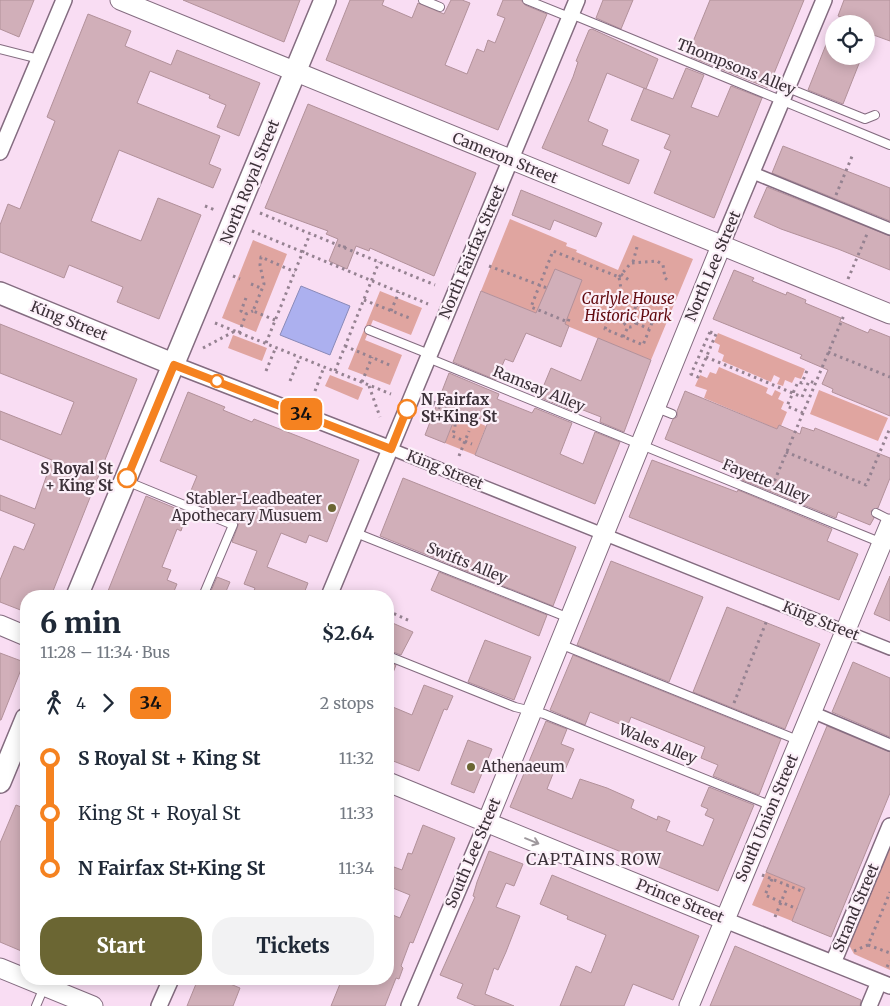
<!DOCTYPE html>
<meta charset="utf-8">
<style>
:root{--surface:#fff;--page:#f2f2f3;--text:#1f2937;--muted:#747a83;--accent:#6b6633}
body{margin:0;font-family:Merriweather,serif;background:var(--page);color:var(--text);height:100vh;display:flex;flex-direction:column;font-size:19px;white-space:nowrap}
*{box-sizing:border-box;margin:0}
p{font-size:16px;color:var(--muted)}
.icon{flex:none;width:28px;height:28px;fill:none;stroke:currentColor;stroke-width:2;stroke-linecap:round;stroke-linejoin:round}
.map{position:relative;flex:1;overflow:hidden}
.details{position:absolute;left:20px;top:590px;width:374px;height:395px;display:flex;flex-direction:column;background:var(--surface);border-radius:20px;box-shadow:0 2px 12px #0003}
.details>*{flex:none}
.badge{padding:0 10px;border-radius:8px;font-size:18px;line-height:32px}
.fabs{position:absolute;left:825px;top:15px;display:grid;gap:10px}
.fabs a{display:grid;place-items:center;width:50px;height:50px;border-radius:50%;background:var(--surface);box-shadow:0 2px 12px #0003;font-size:25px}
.map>.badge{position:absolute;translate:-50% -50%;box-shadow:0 0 0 2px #fff}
.legs{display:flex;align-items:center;gap:8px;height:55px;padding:0 20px;font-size:16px}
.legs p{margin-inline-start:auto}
.head{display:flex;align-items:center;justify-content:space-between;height:85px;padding:0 20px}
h1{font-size:28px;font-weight:800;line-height:38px}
.button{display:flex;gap:10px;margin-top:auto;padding:10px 20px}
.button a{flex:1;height:58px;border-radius:20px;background:var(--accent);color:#fff;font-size:20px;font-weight:800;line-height:58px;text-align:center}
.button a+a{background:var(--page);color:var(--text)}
ul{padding:0 20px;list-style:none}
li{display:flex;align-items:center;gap:18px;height:55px;font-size:19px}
li i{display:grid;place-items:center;width:8px;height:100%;margin:0 6px;background:currentColor}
li i::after{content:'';width:12px;height:12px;margin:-6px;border:4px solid;border-radius:50%;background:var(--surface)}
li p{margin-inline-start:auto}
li:first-child i{background:linear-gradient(#0000 50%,currentColor 0)}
li:last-child i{background:linear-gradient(currentColor 50%,#0000 0)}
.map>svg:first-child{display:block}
.green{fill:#e0a5a0}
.water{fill:#acb0ef;stroke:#8a8ab8}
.building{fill:#d1afb9;stroke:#b2919a}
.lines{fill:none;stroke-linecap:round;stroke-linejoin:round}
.service-casing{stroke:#846c80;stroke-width:10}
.pedestrian-casing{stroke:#846c80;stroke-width:14}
.minor-casing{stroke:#846c80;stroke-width:18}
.tertiary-casing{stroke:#846c80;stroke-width:21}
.secondary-casing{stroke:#846c80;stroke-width:24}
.path{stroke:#958291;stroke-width:3;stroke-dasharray:2.5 4;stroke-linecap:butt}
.service{stroke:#fff;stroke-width:8}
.pedestrian{stroke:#fff;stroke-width:11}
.minor{stroke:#fff;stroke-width:15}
.tertiary{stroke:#fff;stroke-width:19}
.secondary{stroke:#fff;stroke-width:21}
.oneway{stroke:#9e989c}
.line-1-casing{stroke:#fff;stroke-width:11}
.line-1{stroke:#f58220;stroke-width:8}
.stop-1-dot{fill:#fff;stroke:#f58220;stroke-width:2.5}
.poi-dot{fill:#6b6633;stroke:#fcf0f9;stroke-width:2}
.labels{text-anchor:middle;stroke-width:4.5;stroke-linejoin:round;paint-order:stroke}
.street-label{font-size:15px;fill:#3c3139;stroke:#fcf0f9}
.park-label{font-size:15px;font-style:italic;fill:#620a0f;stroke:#fcf0f9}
.stop-label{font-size:15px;font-weight:bold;fill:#3c3139;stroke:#fcf0f9;text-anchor:start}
.poi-label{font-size:15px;fill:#3c3139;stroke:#fcf0f9;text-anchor:end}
.neighbourhood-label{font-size:16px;letter-spacing:1px;fill:#3c3139;stroke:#fcf0f9}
</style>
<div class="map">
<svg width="890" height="1006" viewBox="0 0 890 1006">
<rect width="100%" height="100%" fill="#f9ddf3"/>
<path class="green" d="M510,219L567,243L566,246L577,250L576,252L618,270L633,235L693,259L651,360L481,291Z
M253,240L287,254L256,332L222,318Z
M380,291L422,308L411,335L373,320L365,340L402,355L390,385L348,369Z
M718,333L805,369L801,379L795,377L792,383L785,380L783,386L777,384L780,378L774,375L771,382L722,361L724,355L718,352L720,345L714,342Z
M233,335L267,348L262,361L228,348Z
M719,367L768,388L766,393L772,396L775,390L781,393L778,399L784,402L781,409L787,412L781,426L777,429L704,398L707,390L695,386L700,375L707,378L710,372L716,374Z
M330,375L363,388L358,400L325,386Z
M819,390L888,418L878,441L810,414Z
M451,411L486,426L475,455L445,443L452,425Z
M890,845V970L854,954L849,945Z
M766,872L805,888L792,921L752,905Z"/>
<path class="water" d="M301,286L350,306L330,355L280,335Z"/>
<path class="building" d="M0,0H34L19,37L0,29Z
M183,0H300L284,42Z
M350,0H384L382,5L412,18L418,3L444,14L451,0H462L470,3L445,65L467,74L477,49L484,52L488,40L495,43L505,18L497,15L503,0H521L525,5L547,14L498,130L326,60Z
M603,0H633L621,29L596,18Z
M710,0H804L768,88L691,57L694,50L690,49Z
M844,0H890V41L868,33L870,28L866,27V24H859L838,16Z
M88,14L131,31L125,46L171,65L177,50L260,83L239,136L217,127L226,105L209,98L210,95L150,71L137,103L220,136L209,164L221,169L213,188L119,150L91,221L141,241L158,198L201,215L159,319L117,302L123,287L69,265L64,278L0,252V225L8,204L20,209L55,121L47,117Z
M833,27L834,56H862L843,104L808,90Z
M592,29L658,59L646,89L607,73L588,121L608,130L602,145L639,160L629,184L542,148L573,77L578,62L576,61L589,30Z
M686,68L704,75L691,107L718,117L731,86L762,98L714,218L654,193L671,151L664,148L670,135L631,120L644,88L673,99Z
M308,104L476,173L434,276L370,248L369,251L356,246L347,269L329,261L338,239L326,234L328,231L265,208Z
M783,146L890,188V221L772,173Z
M767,187L890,236V270L838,249L781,229L754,217Z
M521,190L602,223L596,237L554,220L550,230L512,215Z
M555,269L582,280L565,324L569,326L561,347L526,333L513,362L505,359L496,380L453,362L481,291L536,313Z
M734,270L754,278L752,281L786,295L787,292L806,300L805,303L841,318L840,321L868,333L870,329L890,337V416L832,392L833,389L822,384L828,370L800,358L802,355L713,319Z
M0,324L137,379L51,596H26L23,611L0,602V580L14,546L24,550L35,524L0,510V495L35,509L52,460L0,439V411L61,435L74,402L0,373Z
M598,338L651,360L624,432L600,422L601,417L578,408L576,412L539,397L551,368L581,381Z
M449,373L499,394L497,399L532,413L535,408L572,423L560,454L583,464L595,432L620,442L595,504L475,455L488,422L458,410L445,443L425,435Z
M685,391L777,429L779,425L800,434L802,427L814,431L815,428L890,458V478L878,508L871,511L874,518L870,525L838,512L836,518L742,480L745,472L665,439L673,419L677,417V411Z
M188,392L225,407L223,410L252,422L254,419L359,460L327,542L309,535L306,543L281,533L267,567L308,583L303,596H252L255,588L244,584L257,551L232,542L239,523L187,500L197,476L160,461Z
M652,460L737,492L738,490L832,529L827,541L858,554L839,600L629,517Z
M403,478L576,547L553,606L380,536Z
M146,496L187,513L181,531L177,529L162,567L171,570L167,580L177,584L172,596H106Z
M611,561L703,597L669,682L577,645Z
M439,572L547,615L539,636L431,590Z
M890,576V621L874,614Z
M217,577L230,582L224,596L211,591Z
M727,607L820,644L785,729L693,692Z
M388,621L413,632L401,655L388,650Z
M485,640L531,657L514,700L468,682Z
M0,653L24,662L1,720H0Z
M573,655L781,739L759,795L713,776L718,765L701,758L705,747L631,717L627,727L590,712L585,725L550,710Z
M388,662L396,665L388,686Z
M853,662L890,678V737L832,712Z
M424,685L453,696L447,710L444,709L419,771L388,759V705L412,715Z
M546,721L567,729L561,744L574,749L565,770L556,766L547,789L572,799L580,779L607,788L634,800L631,808L657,820L658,816L670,821L666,831L703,846L714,819L705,815L708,809L701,806L709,787L754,805L718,891L510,807Z
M827,726L890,752V793L831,937L792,921L805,888L766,872Z
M468,740L492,749L474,793L451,784Z
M16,805L26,809V953L0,942V843Z
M423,825L455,838L413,943L410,942L401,966L403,968L399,979L396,978L385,1006H331L342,979H388V913L400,918L410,895L388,886V881L394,867L402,870L408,853L412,854Z
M489,851L523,864L514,886L506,883L496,907L520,916L506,952L498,970L494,968L485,994L514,1006H476L457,998L463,984L440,975L475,897L473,896L477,882Z
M552,875L699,936L673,1000L633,984L624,1006H560L576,966L591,973L606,935L567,919L568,916L540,904Z
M735,946L861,1000L860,1006H710Z
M198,979H218L240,988L233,1006H187Z"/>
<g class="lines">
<g class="service-casing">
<path id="service" d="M423,0L440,7
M527,0L569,17
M571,14L890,145
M0,49L39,59
M788,88L865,119L875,115
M369,330L429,354
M428,358L882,543
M657,408L672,414
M126,481L233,525L203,596
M876,513L890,520
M356,533L569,618
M560,644L800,741
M388,656L515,707L544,714L772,806
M36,1006L44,987"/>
</g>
<g class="pedestrian-casing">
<path id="pedestrian" d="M753,173L890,229
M391,449L890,649
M812,712L890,745"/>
</g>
<g class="minor-casing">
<path id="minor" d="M0,152L64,0
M721,246L824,0
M175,365L391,449
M329,596L577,0
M725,920L890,986
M833,963L890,826
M159,1006L171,979
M409,1006L487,822
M869,1006L879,982"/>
</g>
<g class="tertiary-casing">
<path id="tertiary" d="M120,0L890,314
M0,625L26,636
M388,782L725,920
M487,822L721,246
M0,968L93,1006
M689,1006L890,524"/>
</g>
<g class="secondary-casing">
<path id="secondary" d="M0,293L175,365
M77,596L325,0
M0,782L26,719"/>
</g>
<path class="path" d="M836,195L853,154
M205,206L215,210
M260,213L435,285
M252,231L428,304
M344,248L346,242
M633,262L637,247
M489,266L547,288
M621,274L630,281
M233,276L240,279
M619,277L631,263L657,261L663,265L665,278L670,282
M848,279L867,234
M251,284L263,289
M618,297L656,313L643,345L605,329L621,289L619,277
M246,298L241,311L246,314
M364,300L412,319
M391,311L399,292
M611,313L625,319
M624 321a6 6 0 1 1 12 0a6 6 0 1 1-12 0Z
M632,315L637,304
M569,319L568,322L531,307L553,251L619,277
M275,320L253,311L264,284L260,265L261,257L295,272
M215,323L391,394
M636,323L649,329
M710,332L716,334L698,377L691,374Z
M239,333L246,314L253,311
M623,337L628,327
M266,343L310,234
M345,346L392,366
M203,348L235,331
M828,352L890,377
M706,357L802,397L809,381L815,383
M266,371L276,347
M335,371L379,262
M290,381L300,357
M362,382L372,357
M369,386L380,417
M315,391L324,367
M433,402L478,421
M432,404C449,412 461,416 452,436L472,444
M803,413L787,406L798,382L802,383L808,368
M786,452L866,485L890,428
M459,456L469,431
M772,487L844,315
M388,611L410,621
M734,703L767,620
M762,875L804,892
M772,879L765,895L797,909
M775,917L788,885
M868,945L890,953
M854,951L868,945L890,892
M887,967L890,961"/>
<use href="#service" class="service"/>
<use href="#pedestrian" class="pedestrian"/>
<use href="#minor" class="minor"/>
<use href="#tertiary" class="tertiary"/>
<use href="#secondary" class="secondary"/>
</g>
<defs><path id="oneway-shaft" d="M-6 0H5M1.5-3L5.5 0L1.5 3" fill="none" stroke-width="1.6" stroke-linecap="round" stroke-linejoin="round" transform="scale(1.25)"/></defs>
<use class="oneway" href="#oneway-shaft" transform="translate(532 841) rotate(22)"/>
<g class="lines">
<g class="line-1-casing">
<path id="line-1" d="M127,478L174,365L391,449L407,409"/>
</g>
<use href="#line-1" class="line-1"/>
</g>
<g class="stop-1-dot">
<circle cx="217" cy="381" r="6"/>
<circle cx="407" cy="409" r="9"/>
<circle cx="127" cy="478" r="9"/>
</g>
<g class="poi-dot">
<circle cx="332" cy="508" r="5"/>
<circle cx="471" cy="767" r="5"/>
</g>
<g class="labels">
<g class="street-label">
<text transform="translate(736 67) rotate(22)" y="5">Thompsons Alley</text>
<text transform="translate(505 158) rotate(22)" y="5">Cameron Street</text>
<text transform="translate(250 182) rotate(-68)" y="5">North Royal Street</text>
<text transform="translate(472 252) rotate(-67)" y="5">North Fairfax Street</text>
<text transform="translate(713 266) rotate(-67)" y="5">North Lee Street</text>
<text transform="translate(69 321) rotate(22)" y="5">King Street</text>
<text transform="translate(539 389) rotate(22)" y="5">Ramsay Alley</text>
<text transform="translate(445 470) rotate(22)" y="5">King Street</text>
<text transform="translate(766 481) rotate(22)" y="5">Fayette Alley</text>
<text transform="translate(467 563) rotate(22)" y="5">Swifts Alley</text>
<text transform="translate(821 621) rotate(22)" y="5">King Street</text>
<text transform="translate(658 744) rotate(22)" y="5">Wales Alley</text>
<text transform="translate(767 818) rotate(-67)" y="5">South Union Street</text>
<text transform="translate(473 853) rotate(-67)" y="5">South Lee Street</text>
<text transform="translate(680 901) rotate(22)" y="5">Prince Street</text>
<text transform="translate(856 908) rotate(-67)" y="5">Strand Street</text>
</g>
<g class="park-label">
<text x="628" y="304">Carlyle House<tspan x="628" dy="17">Historic Park</tspan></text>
</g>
<g class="stop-label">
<text x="421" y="405">N Fairfax<tspan x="421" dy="17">St+King St</tspan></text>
<text x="113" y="474" text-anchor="end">S Royal St<tspan x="113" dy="17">+ King St</tspan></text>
</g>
<g class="poi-label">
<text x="322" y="504">Stabler-Leadbeater<tspan x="322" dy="17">Apothecary Musuem</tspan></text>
<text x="481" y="772" text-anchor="start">Athenaeum</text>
</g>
<g class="neighbourhood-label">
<text x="594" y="865">CAPTAINS ROW</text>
</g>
</g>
</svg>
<div class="fabs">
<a><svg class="icon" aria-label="locate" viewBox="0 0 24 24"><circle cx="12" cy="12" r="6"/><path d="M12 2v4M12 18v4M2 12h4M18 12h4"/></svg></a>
</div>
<b class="badge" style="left:301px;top:414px;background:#f58220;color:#111">34</b>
<section class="details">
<div class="head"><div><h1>6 min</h1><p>11:28 – 11:34 · Bus</p></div><b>$2.64</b></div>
<div class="legs"><svg class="icon" aria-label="walk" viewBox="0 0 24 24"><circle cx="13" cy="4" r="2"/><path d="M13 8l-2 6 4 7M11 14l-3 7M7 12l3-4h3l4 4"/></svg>4<svg class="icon" aria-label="forward" viewBox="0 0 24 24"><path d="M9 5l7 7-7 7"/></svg><b class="badge" style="background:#f58220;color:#111">34</b><p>2 stops</p></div>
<ul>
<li><i style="color:#f58220"></i><b>S Royal St + King St</b><p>11:32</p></li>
<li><i style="color:#f58220"></i><span>King St + Royal St</span><p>11:33</p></li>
<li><i style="color:#f58220"></i><b>N Fairfax St+King St</b><p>11:34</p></li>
</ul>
<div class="button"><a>Start</a><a>Tickets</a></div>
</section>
</div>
